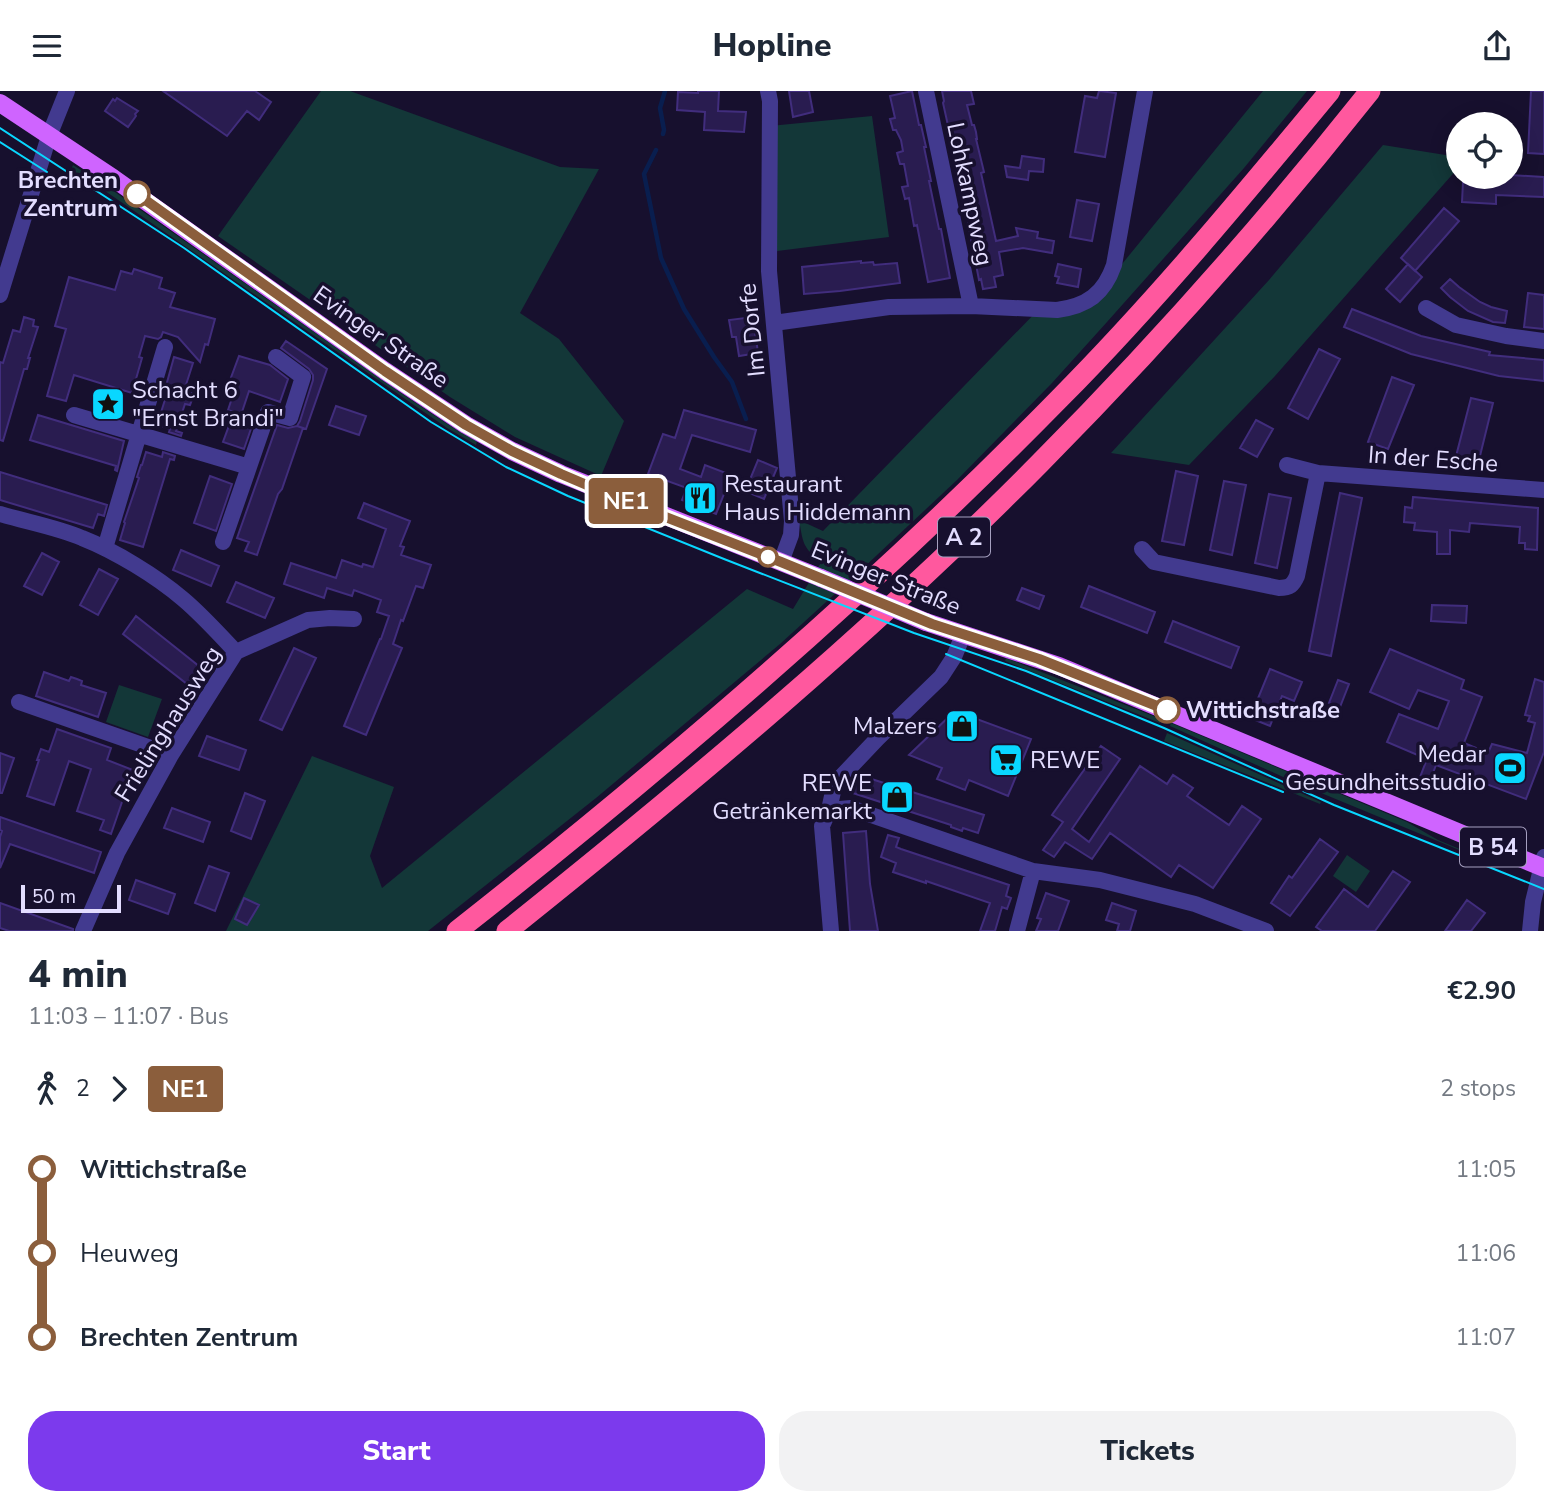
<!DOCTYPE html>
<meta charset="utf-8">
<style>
:root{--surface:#fff;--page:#f2f2f3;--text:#1f2937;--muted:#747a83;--accent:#7c3aed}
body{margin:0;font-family:"Nunito Sans",sans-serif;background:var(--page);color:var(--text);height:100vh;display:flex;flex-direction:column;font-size:26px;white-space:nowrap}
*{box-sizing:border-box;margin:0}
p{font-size:23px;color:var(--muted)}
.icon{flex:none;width:38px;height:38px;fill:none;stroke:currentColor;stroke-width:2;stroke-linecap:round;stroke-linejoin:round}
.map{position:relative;height:840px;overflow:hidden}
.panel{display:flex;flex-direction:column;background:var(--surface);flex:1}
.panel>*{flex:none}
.badge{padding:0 14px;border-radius:5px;font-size:24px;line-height:46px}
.fabs{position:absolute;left:1446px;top:21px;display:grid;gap:14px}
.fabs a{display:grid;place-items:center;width:77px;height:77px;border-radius:50%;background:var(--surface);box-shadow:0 4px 18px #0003;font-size:35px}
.scale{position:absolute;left:21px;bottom:18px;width:100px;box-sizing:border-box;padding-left:7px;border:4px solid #e3ddff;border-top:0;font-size:19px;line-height:24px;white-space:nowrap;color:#e3ddff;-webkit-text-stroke:5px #17102e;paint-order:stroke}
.map>.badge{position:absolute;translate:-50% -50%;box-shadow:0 0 0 4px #fff}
.legs{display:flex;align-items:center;gap:10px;height:77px;padding:0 28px;font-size:23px}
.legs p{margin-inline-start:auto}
.overview{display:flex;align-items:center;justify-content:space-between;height:119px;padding:0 28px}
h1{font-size:38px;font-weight:800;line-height:52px}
.button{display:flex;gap:14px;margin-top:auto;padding:14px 28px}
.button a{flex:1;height:80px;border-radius:28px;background:var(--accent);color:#fff;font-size:28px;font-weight:800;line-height:80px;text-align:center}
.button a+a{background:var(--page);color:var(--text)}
ul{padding:0 28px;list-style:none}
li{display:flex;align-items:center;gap:24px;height:84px;font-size:26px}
li i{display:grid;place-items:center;width:10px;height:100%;margin:0 9px;background:currentColor}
li i::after{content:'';width:18px;height:18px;margin:-9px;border:5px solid;border-radius:50%;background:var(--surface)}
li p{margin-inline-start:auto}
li:first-child i{background:linear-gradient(#0000 50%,currentColor 0)}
li:last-child i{background:linear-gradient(currentColor 50%,#0000 0)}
header{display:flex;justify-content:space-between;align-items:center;height:91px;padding:0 28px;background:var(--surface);font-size:32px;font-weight:800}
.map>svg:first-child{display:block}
.green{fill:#133738}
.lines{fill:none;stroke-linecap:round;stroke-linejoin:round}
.stream{stroke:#091e4f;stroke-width:4.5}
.building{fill:#291c50;stroke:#412d7d;stroke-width:2}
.street{stroke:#423a8f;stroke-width:16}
.primary{stroke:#cf64ff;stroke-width:18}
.highway{stroke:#ff589e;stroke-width:21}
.tram{stroke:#09d7ff;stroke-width:2}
.primary-bridge{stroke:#cf64ff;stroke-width:18}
.line-1-casing{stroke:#fff;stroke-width:16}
.line-1{stroke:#8b5e3c;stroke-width:10}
.stop-1-dot{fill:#fff;stroke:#8b5e3c;stroke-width:3.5}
.labels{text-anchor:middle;stroke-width:7;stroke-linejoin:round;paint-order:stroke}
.shield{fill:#17102e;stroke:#a6a0c0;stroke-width:2}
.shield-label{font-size:23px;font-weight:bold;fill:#e3ddff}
.stop-label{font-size:24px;font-weight:bold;fill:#e3ddff;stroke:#17102e;text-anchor:end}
.street-label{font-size:24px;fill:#e3ddff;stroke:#17102e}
.poi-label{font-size:24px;fill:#e3ddff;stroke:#17102e;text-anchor:start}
</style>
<header><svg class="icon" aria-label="menu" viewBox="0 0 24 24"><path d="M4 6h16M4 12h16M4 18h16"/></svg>Hopline<svg class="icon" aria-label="share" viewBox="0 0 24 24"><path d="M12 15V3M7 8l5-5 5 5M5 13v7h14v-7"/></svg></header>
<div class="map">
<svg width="1544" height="840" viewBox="0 0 1544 840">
<rect width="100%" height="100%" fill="#17102e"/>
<path class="green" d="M321,0H350L560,76L599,78L520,222L559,248L624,330L601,385L515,346L450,306L218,145Z
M1263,0H1307L1244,77L1107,231L1052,292L957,389L860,480L780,553L596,707L428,840H226L312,665L394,696L370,765L382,797L747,498L793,518L822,470C802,458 803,450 799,429L823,440L1039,218L1057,219L1109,189Z
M872,25L889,146L769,161L770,35Z
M1383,54L1458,66V77L1275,285L1189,374L1111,362L1269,189Z
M73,74L112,99L407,306L452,336L477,350L476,354L447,337L140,124L92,91L71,79Z
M1006,567L1161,628L1160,632L1005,570Z
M119,594L162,608L148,646L106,631Z
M1171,632L1407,731L1438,749L1486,769V770L1292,690L1170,635Z
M1167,642L1321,711L1320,713L1164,650Z
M1347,764L1370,780L1356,801L1333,785Z"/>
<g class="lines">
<path class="stream" d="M663,43L664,39L660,17L665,0
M656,59L644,83L661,167L684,218L714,266L732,291L746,328"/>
</g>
<path class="building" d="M163,0H255L271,11L259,29L247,20L227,45Z
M698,0H719L718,20L746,21L744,41L704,39L705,21L677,19L678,1L698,2Z
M789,0H809L813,21L793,26Z
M912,0L919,34H921L926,56H924L931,90H929L939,138H941L950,187L928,191L917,134L914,135L909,107L905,108L902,96L908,95L904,73H900L897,62L903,60L901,49L896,39H893L890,28L895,27L890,5Z
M942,0H971L974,13L967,14L972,34H974L976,41L977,48H976L984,81L981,82L996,150L1018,145L1016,137L1038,141L1037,147L1054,150L1052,162L1023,157L999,161L1003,184L994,186L996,196L983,198L981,188L979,189L968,132L969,131L959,92L958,87L960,86L951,38L949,39L943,12L944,10Z
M1099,0L1116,2L1105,66L1075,61L1085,5L1097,7Z
M1531,0H1544V63L1528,62Z
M117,7L138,20L135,23L136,25L128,36L105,20L113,8L115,10Z
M1022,65L1044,68L1043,81L1029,80L1028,89L1007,86L1005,75L1020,77Z
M1510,84L1544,86V106L1496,104V113L1462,111L1463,91L1497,93V86H1510Z
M1077,109L1099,113L1092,150L1070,146Z
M1444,117L1459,130L1415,180L1401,167Z
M861,170V172L873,171L874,174L897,172L900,192L840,200L804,203L802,176Z
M1058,173L1081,178L1078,196L1057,192L1059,186L1055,185Z
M1408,173L1422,186L1400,211L1386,198Z
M134,178L162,187L159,197L175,202L170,216L215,228L208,254L205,253L200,271L178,246L163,241L161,246L158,248L145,245L139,266L142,267L132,302L74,284L66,310L47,305L66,238L55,235L69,186L115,199L121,180L132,183Z
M1450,188L1459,196L1480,211L1491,216L1507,220L1505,232L1493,231L1468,220L1450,206L1441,197Z
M1528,202L1544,204V238L1524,236Z
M1352,218L1421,245L1490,261L1489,264L1544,269V290L1499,285L1411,263L1344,236Z
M24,226L34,229L33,235L38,236L28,267H30L27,278H24L3,350L0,349V271L3,272L13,239L20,241Z
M753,226L758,262L739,265L736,246H732L729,229Z
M286,250L327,278L306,338L297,335L300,330L313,289V284L309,278L281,257Z
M1319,258L1340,268L1308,328L1288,317Z
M239,265L270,274L288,288L280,311L249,300L242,321L255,326L244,358L223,351L234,321L228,319L236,295L229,292Z
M174,266L193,272L184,300L194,303L190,314L185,313L176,340L182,342L181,345L169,341L170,338L157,334L169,296L166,295Z
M1392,286L1414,294L1388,358L1368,351Z
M1471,307L1493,312L1477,377L1454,373Z
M336,315L366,325L359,344L329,334Z
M684,319L756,339L750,361L692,344L680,378L701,386L705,374L749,391L758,369L777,377L764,408L728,393L716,423L682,409L687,397L648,383L663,343L675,347Z
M38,324L124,350L117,380L115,379L116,375L30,349Z
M1256,329L1273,338L1257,366L1240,357Z
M277,334L288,337L297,335L303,337L282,398L278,403L257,464L245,460L249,451L237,447Z
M146,361L162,366L163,361L175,365L174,369L170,368L143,456L120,449L125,432L124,431L139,387L137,386L141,374H142Z
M1176,380L1198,385L1184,454L1162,450Z
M0,381L107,414L104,425L98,423L93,437L0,409Z
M210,385L232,393L216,440L194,432Z
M1224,390L1246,394L1232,464L1210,459Z
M1340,402L1362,407L1331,565L1309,560Z
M1269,403L1291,407L1277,477L1255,472Z
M1413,406L1538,417L1537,459L1525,458V452H1519L1520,436L1470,432L1469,441L1450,439V463H1437V441L1414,439L1415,432L1404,431L1405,416L1412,417Z
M364,412L410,430L400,455L404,456L401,464L431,474L423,497L416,495L403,530L401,529L393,553L402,557L366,644L344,635L380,548H381L389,525L377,521L381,509L354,499L352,505L327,497L324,507L284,493L291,472L336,487L342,469L362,476L363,473L373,476L386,438L358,427Z
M181,459L219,475L211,495L173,479Z
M42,462L59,471L42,504L24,495Z
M99,478L118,488L98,524L80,514Z
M236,491L274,507L265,527L227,511Z
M1089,495L1155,521L1147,542L1081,516Z
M1022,497L1044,505L1039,518L1017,509Z
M1432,514L1467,515L1466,532L1431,530Z
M136,525L200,576L187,593L123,543Z
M1173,530L1239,556L1231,577L1165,551Z
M294,557L316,567L282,639L260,629Z
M1390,558L1464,589L1461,598L1482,606L1464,652L1488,662L1492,653L1527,662L1535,632L1528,630L1530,625L1525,624L1535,588L1544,591V661L1526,708L1436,674L1427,698L1417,694L1427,668L1387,651L1399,623L1438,638L1449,610L1418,599L1409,618L1370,601Z
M1270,578L1302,591L1294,610L1282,605L1270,635L1250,627Z
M44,581L69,590L71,586L77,588L82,590L81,594L106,602L98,626L36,605Z
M1338,589L1349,593L1340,616L1329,612Z
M955,620L1031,648L1008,705L969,689L965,699L937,688L942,677L909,664Z
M57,638L111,657L107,669L133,679L111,743L100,739L104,729L77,720L91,678L69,670L54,714L27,705L39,669H37L41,658L49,661Z
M207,645L246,659L239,679L199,665Z
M1101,655L1120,668L1072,738L1089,751L1140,675L1167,693L1173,684L1193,697L1187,705L1229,734L1242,715L1261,728L1213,797L1179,774L1171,786L1110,742L1092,768L1065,751L1054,766L1043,759L1063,731L1052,724Z
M0,662L14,667L2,702H0Z
M859,684L984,724L978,742L963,737L962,740L951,736V734L853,702Z
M245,702L265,710L251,748L231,740Z
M172,717L210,731L203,751L164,737Z
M0,726L101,761L94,782L10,753L0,777V746L2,740L0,739Z
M866,740L870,793L878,840H850L843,742Z
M888,744L899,747L896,756L901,758L1009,794L1006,805L1011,807L1007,818L1002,816L995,840H980L990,812L926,790V792L893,781L896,772L881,766Z
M1320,748L1338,761L1290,825L1271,812L1289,785L1292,787Z
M209,775L229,782L215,820L195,812Z
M1393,780L1410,791L1375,840H1322L1316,836L1344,798L1368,816Z
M136,789L175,803L168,823L129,809Z
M1046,802L1069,810L1058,840H1036L1041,828L1037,827Z
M244,807L259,814L247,834L235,828Z
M1467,809L1485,822L1471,840H1445Z
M0,812L73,838V840H9L0,837Z
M1112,812L1136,820L1130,840H1117L1119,833L1106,829Z"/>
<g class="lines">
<path class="street" d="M768,0L770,10L769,180L792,430L791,444L781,471
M926,0L971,215
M0,204L49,45L67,0
M1426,217L1456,234L1506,245L1544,250
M774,232L889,216L971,215L1057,219C1087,215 1104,203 1114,174L1145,0
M74,324L249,376L223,451
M1287,374L1318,382L1544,399
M249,376L268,321L290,327L303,286L276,266
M0,423C27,431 56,436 82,447C115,460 156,485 183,508C202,524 219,543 236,561
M105,457L165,256
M1142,458L1154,471L1279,497C1290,497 1293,494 1297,485L1318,382
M19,611L171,664
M829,719L851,717L1033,780L1100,789L1195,813L1266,840
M83,840L117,762L171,664L236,561L308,529L330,527L354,528
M831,840L822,735L829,719L834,696L840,687L878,647L941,586L954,566L963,544
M1017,840L1033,780
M1530,840L1533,811L1544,766"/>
<path class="primary" d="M0,12L113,87L385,280L466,334L512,360L561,383L821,487
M926,531L1059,575L1544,777"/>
<path class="highway" d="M457,840C668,674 872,499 1060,307C1156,210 1243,105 1330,0
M507,840C692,692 874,540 1040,372C1157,254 1267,130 1370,0"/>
<path class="tram" d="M0,37L184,157L431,331L506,376L568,405L724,468L914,542L1026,580L1164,637L1334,714L1544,798
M0,51L47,81
M946,563L1283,701"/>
<path class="primary-bridge" d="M821,487L926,531"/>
</g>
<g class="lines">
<g class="line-1-casing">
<path id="line-1" d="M137,103L385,280L466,334L512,360L561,383L622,409L781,471L932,533L1039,568L1167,619"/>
</g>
<use href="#line-1" class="line-1"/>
</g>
<defs>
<g id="sight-square" transform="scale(1.75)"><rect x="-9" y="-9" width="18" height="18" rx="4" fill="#09d7ff" stroke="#17102e"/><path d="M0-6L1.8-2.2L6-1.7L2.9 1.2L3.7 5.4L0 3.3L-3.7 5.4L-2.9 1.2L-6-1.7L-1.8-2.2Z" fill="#111"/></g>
<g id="restaurant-square" transform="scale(1.75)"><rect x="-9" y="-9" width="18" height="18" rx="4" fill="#09d7ff" stroke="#17102e"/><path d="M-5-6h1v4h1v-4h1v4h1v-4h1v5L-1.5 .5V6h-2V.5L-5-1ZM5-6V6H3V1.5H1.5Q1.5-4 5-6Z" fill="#111"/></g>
<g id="shop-square" transform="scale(1.75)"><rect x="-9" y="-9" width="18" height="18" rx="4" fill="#09d7ff" stroke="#17102e"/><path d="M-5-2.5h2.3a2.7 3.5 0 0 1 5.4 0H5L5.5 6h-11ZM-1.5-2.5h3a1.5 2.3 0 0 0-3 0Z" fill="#111"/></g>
<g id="supermarket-square" transform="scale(1.75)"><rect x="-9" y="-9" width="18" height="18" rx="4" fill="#09d7ff" stroke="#17102e"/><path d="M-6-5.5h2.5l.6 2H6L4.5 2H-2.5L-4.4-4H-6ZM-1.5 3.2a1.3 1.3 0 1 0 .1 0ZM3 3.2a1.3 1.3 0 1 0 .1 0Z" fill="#111"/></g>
<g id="stadium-square" transform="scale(1.75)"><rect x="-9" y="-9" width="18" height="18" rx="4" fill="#09d7ff" stroke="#17102e"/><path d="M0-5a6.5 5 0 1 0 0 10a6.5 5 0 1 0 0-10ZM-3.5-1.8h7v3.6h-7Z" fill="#111"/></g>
</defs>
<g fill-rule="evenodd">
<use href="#sight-square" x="108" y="313"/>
<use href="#restaurant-square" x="700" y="407"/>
<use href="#shop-square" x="962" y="635"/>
<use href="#supermarket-square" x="1006" y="669"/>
<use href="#stadium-square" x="1510" y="677"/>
<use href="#shop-square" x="897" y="706"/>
</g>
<g class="stop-1-dot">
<circle cx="137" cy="103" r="12"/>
<circle cx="768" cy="466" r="9"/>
<circle cx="1167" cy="619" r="12"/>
</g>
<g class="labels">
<g class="shield">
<rect x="938" y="426.5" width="52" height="39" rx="5"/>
<rect x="1460" y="736.5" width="66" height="39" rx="5"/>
</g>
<g class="shield-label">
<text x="964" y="454">A 2</text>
<text x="1493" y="764">B 54</text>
</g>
<g class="stop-label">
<text x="118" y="97">Brechten<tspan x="118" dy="28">Zentrum</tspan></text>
<text x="1186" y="627" text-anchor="start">Wittichstraße</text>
</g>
<g class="street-label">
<text transform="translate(970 103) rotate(78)" y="8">Lohkampweg</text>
<text transform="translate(752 239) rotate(-96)" y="8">Im Dorfe</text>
<text transform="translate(381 246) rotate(35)" y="8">Evinger Straße</text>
<text transform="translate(1433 368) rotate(4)" y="8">In der Esche</text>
<text transform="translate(886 487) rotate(22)" y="8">Evinger Straße</text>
<text transform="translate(168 633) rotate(-58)" y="8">Frielinghausweg</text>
</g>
<g class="poi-label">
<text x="132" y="307">Schacht 6<tspan x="132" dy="28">"Ernst Brandi"</tspan></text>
<text x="724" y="401">Restaurant<tspan x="724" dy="28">Haus Hiddemann</tspan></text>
<text x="937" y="643" text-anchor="end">Malzers</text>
<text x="1486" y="671" text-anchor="end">Medar<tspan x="1486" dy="28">Gesundheitsstudio</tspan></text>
<text x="1030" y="677">REWE</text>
<text x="872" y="700" text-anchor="end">REWE<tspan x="872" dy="28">Getränkemarkt</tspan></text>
</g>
</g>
</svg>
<div class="fabs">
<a><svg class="icon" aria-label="locate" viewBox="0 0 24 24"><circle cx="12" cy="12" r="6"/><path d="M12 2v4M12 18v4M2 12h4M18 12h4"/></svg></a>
</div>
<div class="scale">50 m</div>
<b class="badge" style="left:626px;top:410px;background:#8b5e3c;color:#fff">NE1</b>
</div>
<section class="panel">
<div class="overview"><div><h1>4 min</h1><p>11:03 – 11:07 · Bus</p></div><b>€2.90</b></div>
<div class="legs"><svg class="icon" aria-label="walk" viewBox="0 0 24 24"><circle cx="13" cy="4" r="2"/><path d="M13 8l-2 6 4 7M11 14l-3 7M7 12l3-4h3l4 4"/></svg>2<svg class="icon" aria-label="forward" viewBox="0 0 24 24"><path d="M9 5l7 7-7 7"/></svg><b class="badge" style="background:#8b5e3c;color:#fff">NE1</b><p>2 stops</p></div>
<ul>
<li><i style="color:#8b5e3c"></i><b>Wittichstraße</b><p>11:05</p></li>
<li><i style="color:#8b5e3c"></i><span>Heuweg</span><p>11:06</p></li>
<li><i style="color:#8b5e3c"></i><b>Brechten Zentrum</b><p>11:07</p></li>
</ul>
<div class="button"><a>Start</a><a>Tickets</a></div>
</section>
